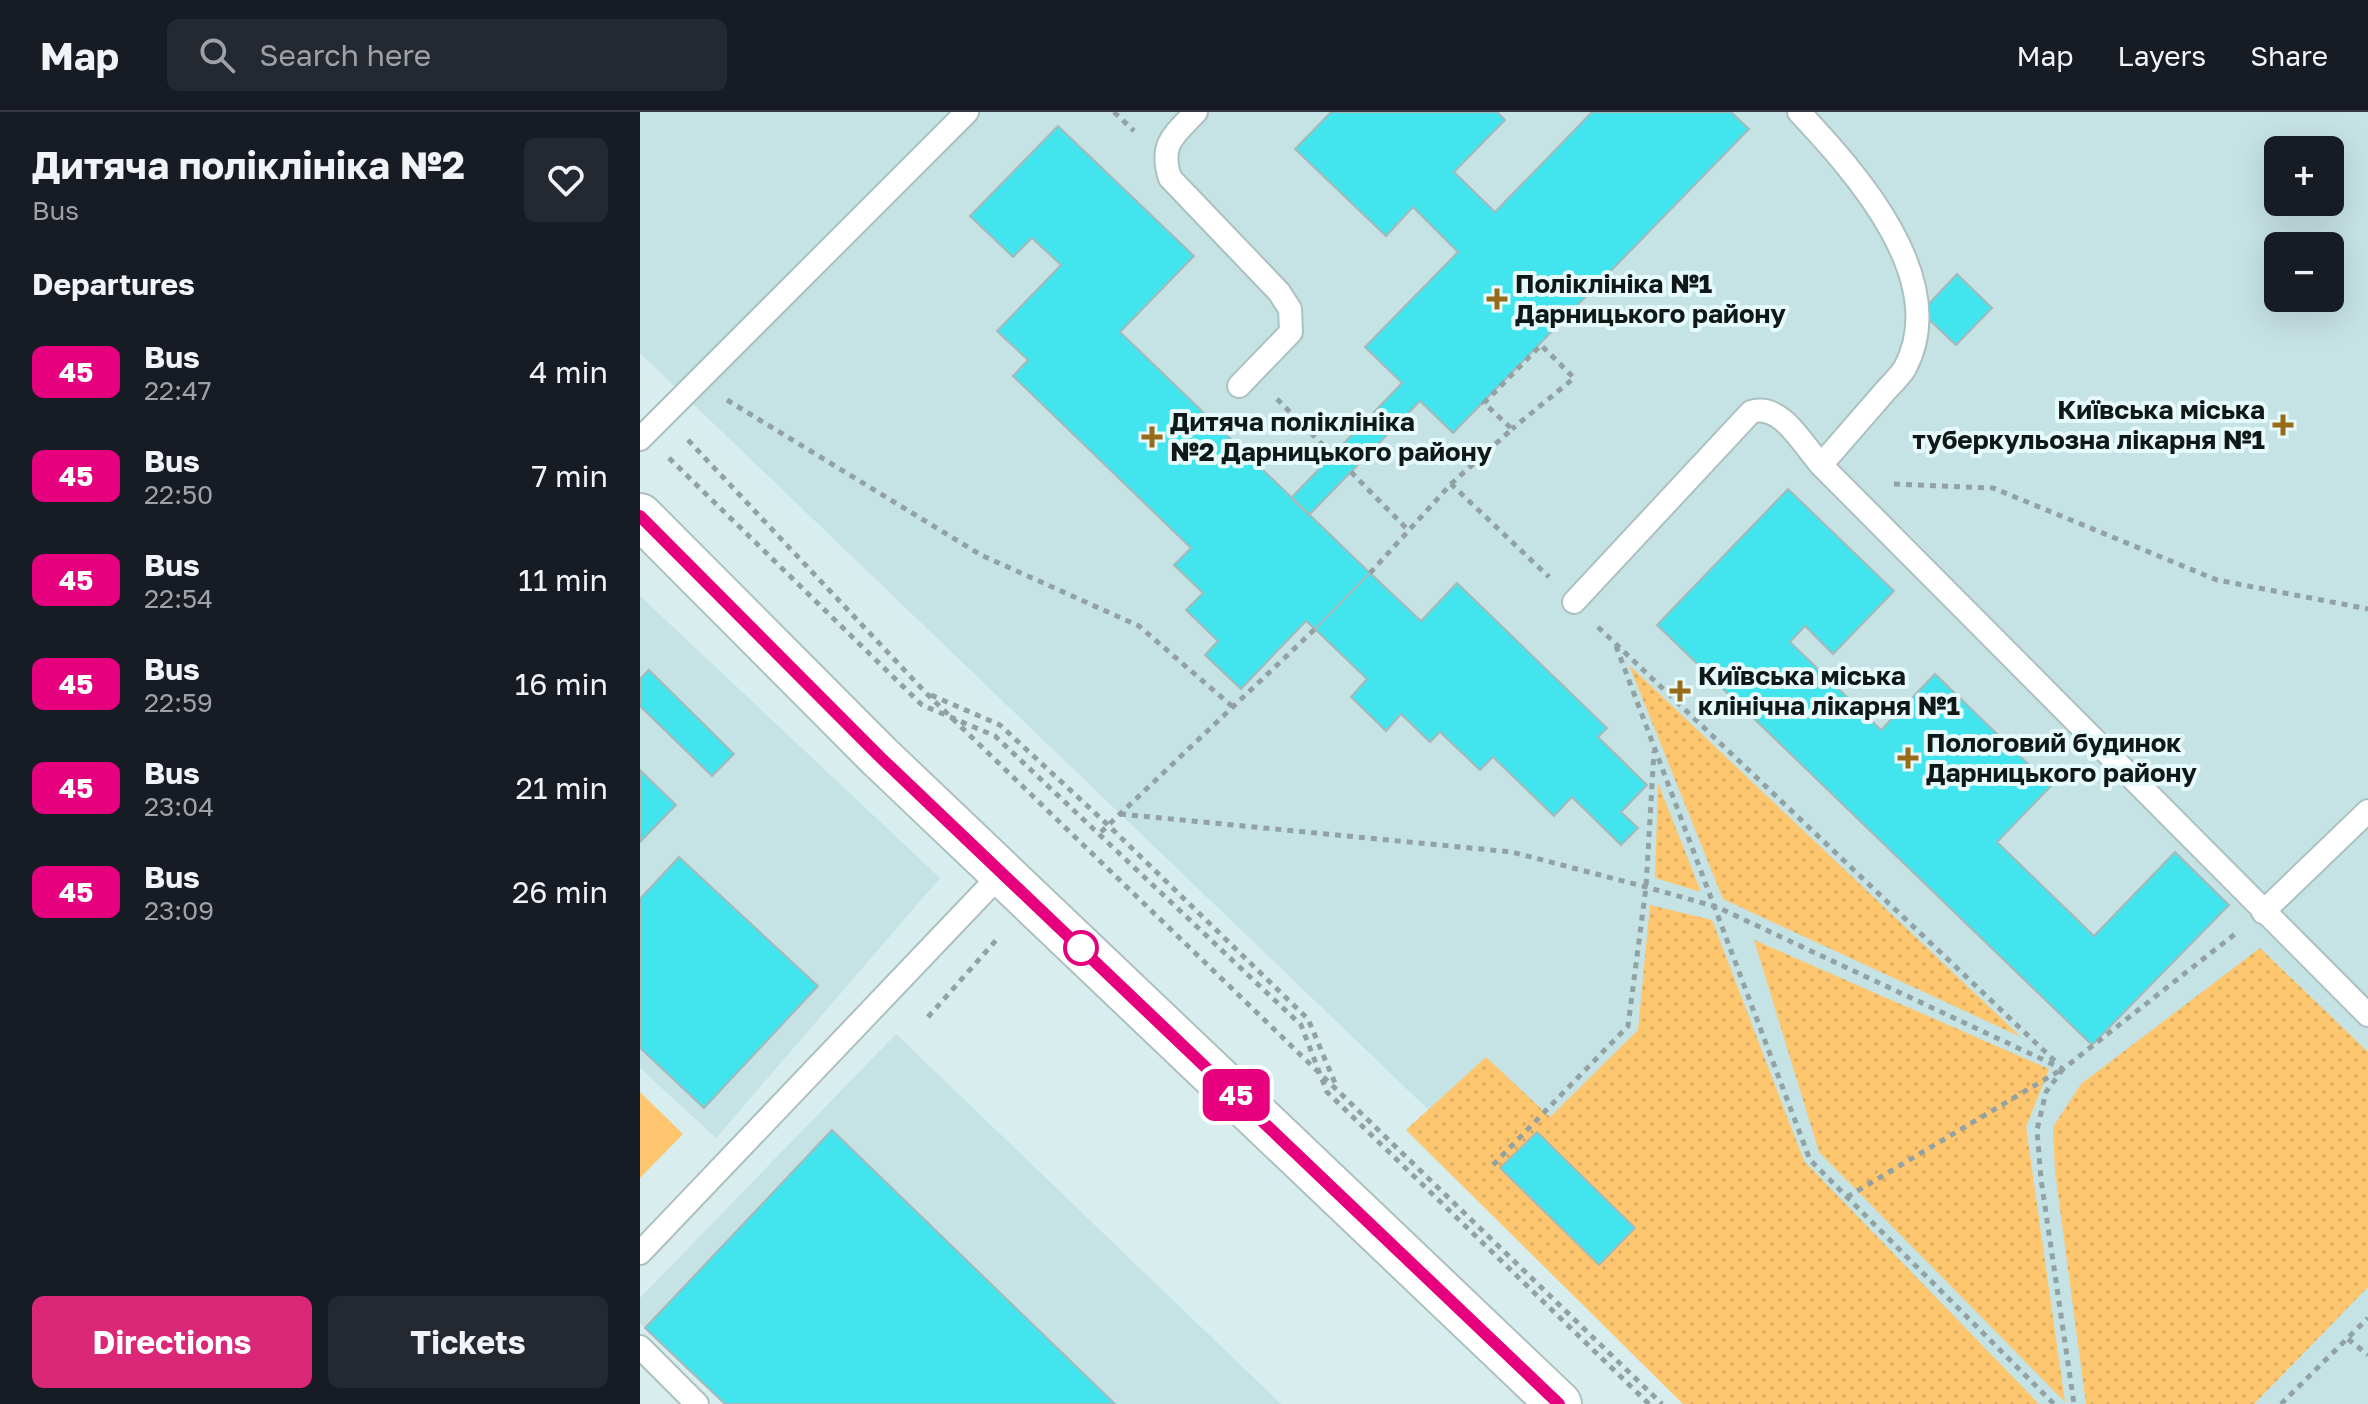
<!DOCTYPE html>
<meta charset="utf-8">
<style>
:root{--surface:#171b24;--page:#242831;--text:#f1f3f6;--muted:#9ea1a6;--line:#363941;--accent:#db2777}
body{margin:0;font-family:"Golos Text",sans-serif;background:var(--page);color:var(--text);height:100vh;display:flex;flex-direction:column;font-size:30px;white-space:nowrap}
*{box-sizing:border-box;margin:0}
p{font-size:26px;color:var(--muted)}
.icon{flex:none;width:44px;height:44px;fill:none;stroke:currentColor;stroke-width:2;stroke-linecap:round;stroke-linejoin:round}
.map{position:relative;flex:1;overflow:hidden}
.sheet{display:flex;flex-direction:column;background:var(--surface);width:640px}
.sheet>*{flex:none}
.badge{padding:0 16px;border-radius:12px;font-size:28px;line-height:52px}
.controls{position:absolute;left:1624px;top:24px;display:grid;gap:16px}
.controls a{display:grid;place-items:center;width:80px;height:80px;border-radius:12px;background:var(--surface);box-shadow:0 8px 32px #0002;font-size:40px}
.map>.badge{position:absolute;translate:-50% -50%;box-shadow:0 0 0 4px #fff}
h2{padding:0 32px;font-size:30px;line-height:72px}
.round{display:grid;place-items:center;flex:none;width:84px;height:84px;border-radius:12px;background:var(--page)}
.summary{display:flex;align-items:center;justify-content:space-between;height:136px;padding:0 32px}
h1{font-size:38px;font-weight:700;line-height:60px}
.action{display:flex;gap:16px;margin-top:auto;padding:16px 32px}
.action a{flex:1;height:92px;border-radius:12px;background:var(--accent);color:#fff;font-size:32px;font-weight:700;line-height:92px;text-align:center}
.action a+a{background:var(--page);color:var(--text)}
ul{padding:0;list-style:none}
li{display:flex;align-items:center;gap:24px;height:104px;padding:0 32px}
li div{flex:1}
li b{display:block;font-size:30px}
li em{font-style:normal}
li .badge{min-width:88px;font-weight:700;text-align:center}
header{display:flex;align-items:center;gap:48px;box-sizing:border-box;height:112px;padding:0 40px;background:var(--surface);border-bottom:2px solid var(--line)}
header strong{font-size:38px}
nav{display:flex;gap:44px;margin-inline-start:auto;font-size:28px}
.search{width:560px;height:72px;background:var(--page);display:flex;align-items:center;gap:20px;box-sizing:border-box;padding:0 28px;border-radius:12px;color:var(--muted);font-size:30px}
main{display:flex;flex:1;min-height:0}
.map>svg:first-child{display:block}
.built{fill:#c5e2e4;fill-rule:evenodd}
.grass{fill:url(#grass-dots)}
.garden{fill:#fdc66f}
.building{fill:#42e5ee;stroke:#a5b9ba;stroke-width:2}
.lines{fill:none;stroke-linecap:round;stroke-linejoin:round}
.lane-casing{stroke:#adc0c1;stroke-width:26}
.primary-casing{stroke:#adc0c1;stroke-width:48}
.path{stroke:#92a2a3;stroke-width:5;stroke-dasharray:6 6;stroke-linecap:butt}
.lane{stroke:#fff;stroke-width:22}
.primary{stroke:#fff;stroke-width:44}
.line-casing{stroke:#fff;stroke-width:18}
.line{stroke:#e6007e;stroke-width:12}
.poi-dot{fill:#976b18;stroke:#e6fafb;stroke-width:3}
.stop-dot{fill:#fff;stroke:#e6007e;stroke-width:4}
.labels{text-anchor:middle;stroke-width:8;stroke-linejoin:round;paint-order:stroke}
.poi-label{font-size:26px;font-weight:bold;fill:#111818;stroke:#e6fafb;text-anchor:start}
</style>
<header>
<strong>Map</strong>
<div class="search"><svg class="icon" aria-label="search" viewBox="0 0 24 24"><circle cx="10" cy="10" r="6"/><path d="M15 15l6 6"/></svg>Search here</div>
<nav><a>Map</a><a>Layers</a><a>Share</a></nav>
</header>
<main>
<section class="sheet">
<div class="summary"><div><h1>Дитяча поліклініка №2</h1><p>Bus</p></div><a class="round"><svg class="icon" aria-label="heart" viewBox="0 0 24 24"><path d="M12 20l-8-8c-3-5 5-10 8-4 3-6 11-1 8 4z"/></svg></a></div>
<h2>Departures</h2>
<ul>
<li><span class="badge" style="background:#e6007e;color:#fff">45</span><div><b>Bus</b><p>22:47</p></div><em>4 min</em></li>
<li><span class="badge" style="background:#e6007e;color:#fff">45</span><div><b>Bus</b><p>22:50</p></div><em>7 min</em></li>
<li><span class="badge" style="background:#e6007e;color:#fff">45</span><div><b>Bus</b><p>22:54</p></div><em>11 min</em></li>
<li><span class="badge" style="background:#e6007e;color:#fff">45</span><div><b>Bus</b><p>22:59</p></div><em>16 min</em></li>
<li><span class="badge" style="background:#e6007e;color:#fff">45</span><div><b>Bus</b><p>23:04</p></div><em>21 min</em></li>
<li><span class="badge" style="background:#e6007e;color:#fff">45</span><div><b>Bus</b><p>23:09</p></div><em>26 min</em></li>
</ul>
<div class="action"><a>Directions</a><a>Tickets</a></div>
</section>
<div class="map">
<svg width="1728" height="1292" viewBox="0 0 1728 1292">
<defs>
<pattern id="grass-dots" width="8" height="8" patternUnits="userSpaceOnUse" patternTransform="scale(2)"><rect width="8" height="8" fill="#fdc66f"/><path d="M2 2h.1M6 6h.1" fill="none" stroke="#d8a95f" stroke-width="1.8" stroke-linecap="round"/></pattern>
</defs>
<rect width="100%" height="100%" fill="#d8edee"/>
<path class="built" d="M0,0H1728V1292H1095L0,241ZM1638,38H1690V90H1638ZM1638,134H1690V186H1638Z
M0,484L300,766L76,1026L0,956Z
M256,922L641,1292H85L0,1211V1186Z"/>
<path class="grass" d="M989,553L1381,925L1083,787Z
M1018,671L1061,780L1015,766Z
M1010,793L1072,808L1164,1049L1399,1292H1043L766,1018L846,945L910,1005L998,918Z
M1114,828L1409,957L1386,1015L1425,1290L1179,1040Z
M1620,836L1728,940V1175L1614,1292H1446L1415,1059L1413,1015L1441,972Z"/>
<path class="garden" d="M0,980L43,1022L0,1066Z"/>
<path class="building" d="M691,0H857L865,8L814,60L855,100L952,0H1091L1109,17L813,321L780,289L669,403L651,386L762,271L725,235L818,140L773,95L746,124L655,37Z
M418,14L554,144L480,220L730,461L675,517L666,509L601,577L565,543L578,529L546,498L563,481L534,453L551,436L373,264L388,248L357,219L421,153L392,126L373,145L330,104Z
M1317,162L1352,196L1316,233L1281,200Z
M1148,377L1254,479L1193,542L1165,514L1150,530L1241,618L1295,562L1411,674L1357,730L1454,824L1535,740L1589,793L1452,933L1017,513Z
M730,461L781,509L817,471L967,616L958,625L1007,673L981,700L998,716L981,733L932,685L914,704L853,645L840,658L800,620L790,630L761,602L746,619L711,585L727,567L675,517Z
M9,558L94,642L72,664L0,594V567Z
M0,658L36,693L0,730Z
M39,745L178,874L64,996L0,936V787Z
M192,1018L475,1292H85L5,1216Z
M897,1020L995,1116L959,1153L860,1056Z"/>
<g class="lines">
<g class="lane-casing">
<path id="lane" d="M556,0C534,23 519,32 530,66L639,180L650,197L651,220L599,274
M1159,0C1215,60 1312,167 1265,256C1259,266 1248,275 1241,284C1221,307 1201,330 1181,353
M0,327L327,0
M934,490L1111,300C1141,290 1163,333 1181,353L1728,903
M1623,800L1728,699
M0,1141L362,761
M0,1235L57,1292"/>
</g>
<g class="primary-casing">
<path id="primary" d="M0,404L239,644L919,1292"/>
</g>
<path class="path" d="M474,0L494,19
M637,287L693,343
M87,288L341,443L499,514L593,595
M48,328L286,581L1022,1292
M29,346L282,593L355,624L661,913L687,980L1009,1292
M711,360L769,419
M811,372L872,317L844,291L901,233L934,266L872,317
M1254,372L1353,376L1577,468L1728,497
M730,461L811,372L909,465
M958,515L1418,952
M976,534L1170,1048L1414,1292
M291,583L360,613L468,713L668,907L695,971
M480,702L872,740L1006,775L1077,795L1423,957L1595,822
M461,720L675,517
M288,905L359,825
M1423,957L1406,980L1397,1018L1401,1067L1434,1292
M853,1053L988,914L1006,775L1014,639
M1207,1085L1419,959
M1708,1227L1728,1243
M1641,1292L1728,1206"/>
<use href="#lane" class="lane"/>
<use href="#primary" class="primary"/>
</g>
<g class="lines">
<g class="line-casing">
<path id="line" d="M0,404L239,644L919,1292"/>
</g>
<use href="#line" class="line"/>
</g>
<g class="poi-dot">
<path d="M853 175h8v8h8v8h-8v8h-8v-8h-8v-8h8z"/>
<path d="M1639 301h8v8h8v8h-8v8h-8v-8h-8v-8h8z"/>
<path d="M508 313h8v8h8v8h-8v8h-8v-8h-8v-8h8z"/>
<path d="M1036 567h8v8h8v8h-8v8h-8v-8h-8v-8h8z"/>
<path d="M1264 634h8v8h8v8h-8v8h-8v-8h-8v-8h8z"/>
</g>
<circle class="stop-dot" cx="441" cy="836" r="16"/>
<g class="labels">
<g class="poi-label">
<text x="875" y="181">Поліклініка №1<tspan x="875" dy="30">Дарницького району</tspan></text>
<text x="1625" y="307" text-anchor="end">Київська міська<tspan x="1625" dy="30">туберкульозна лікарня №1</tspan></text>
<text x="530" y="319">Дитяча поліклініка<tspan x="530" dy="30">№2 Дарницького району</tspan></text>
<text x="1058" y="573">Київська міська<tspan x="1058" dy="30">клінічна лікарня №1</tspan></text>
<text x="1286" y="640">Пологовий будинок<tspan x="1286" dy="30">Дарницького району</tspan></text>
</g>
</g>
</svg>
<div class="controls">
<a>+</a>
<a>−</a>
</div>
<b class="badge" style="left:596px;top:983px;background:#e6007e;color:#fff">45</b>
</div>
</main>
